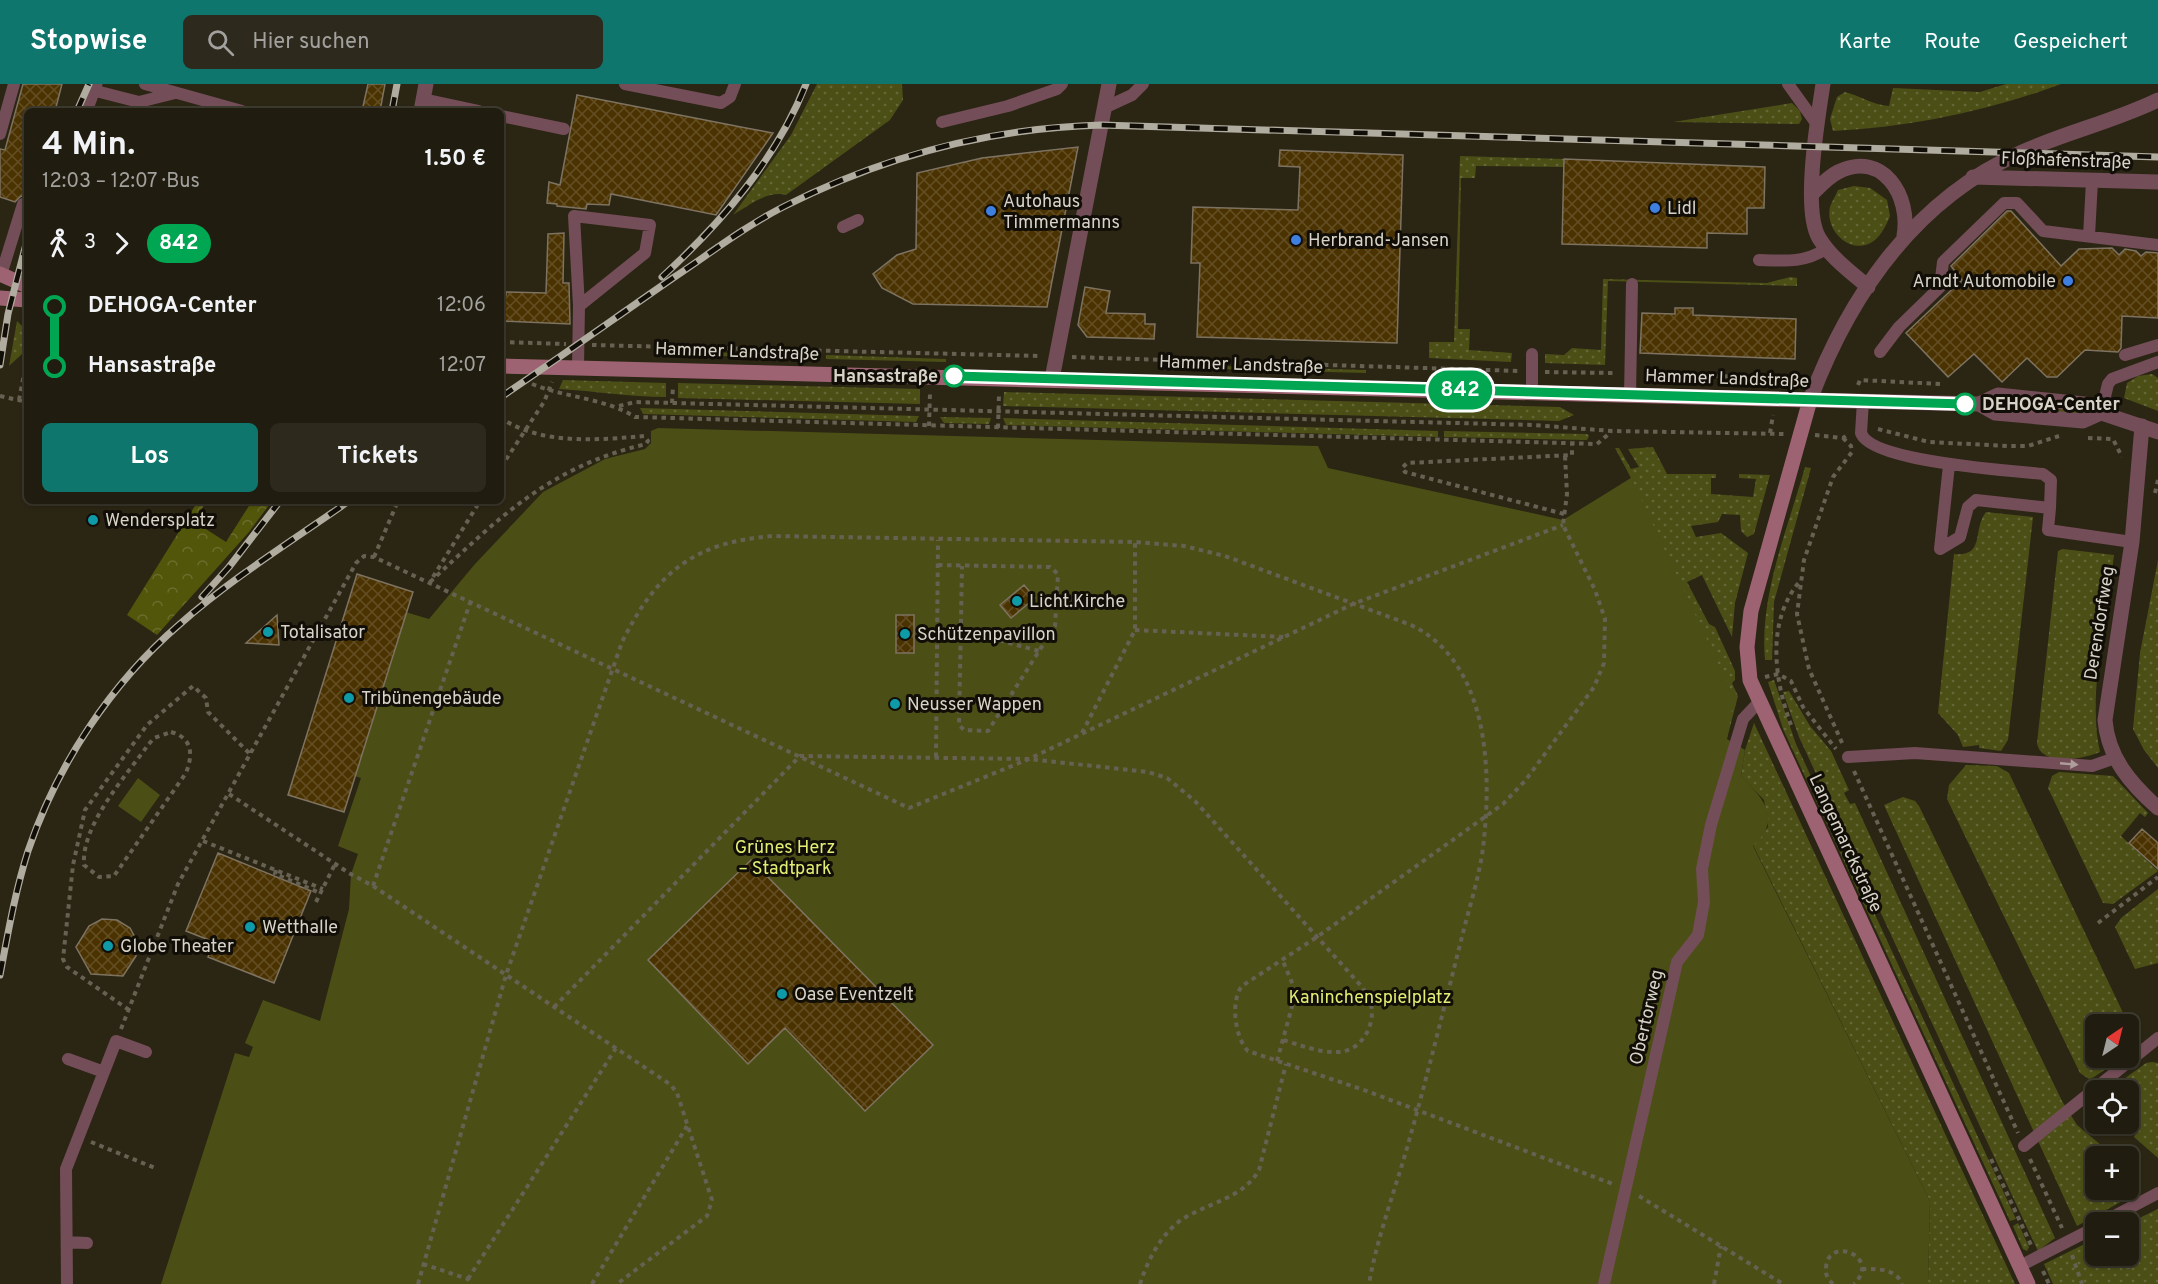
<!DOCTYPE html>
<html lang="de">
<meta charset="utf-8">
<style>
:root{--surface:#201c0f;--page:#2d291d;--text:#f1f3f6;--muted:#a2a19e;--line:#3d3a2f;--accent:#0f766e}
body{margin:0;font-family:Overpass,sans-serif;background:var(--page);color:var(--text);height:100vh;display:flex;flex-direction:column;font-size:22px;white-space:nowrap}
*{box-sizing:border-box;margin:0}
p{font-size:20px;color:var(--muted)}
.icon{flex:none;width:33px;height:33px;fill:none;stroke:currentColor;stroke-width:2;stroke-linecap:round;stroke-linejoin:round}
.map{position:relative;flex:1;overflow:hidden}
.sheet{position:absolute;left:24px;top:24px;width:480px;height:396px;display:flex;flex-direction:column;background:var(--surface);border-radius:9px;box-shadow:0 2px 4px #0004,0 0 0 2px var(--line)}
.sheet>*{flex:none}
.badge{padding:0 12px;border-radius:20px;font-size:21px;line-height:39px}
.needle{width:39px;rotate:35deg}
.buttons{position:absolute;left:2085px;top:930px;display:grid;gap:12px}
.buttons a{display:grid;place-items:center;width:54px;height:54px;border-radius:9px;background:var(--surface);box-shadow:0 2px 4px #0004,0 0 0 2px var(--line);font-size:30px}
.map>.badge{position:absolute;translate:-50% -50%;box-shadow:0 0 0 3px #fff}
.legs{display:flex;align-items:center;gap:9px;height:66px;padding:0 18px;font-size:20px}
.legs p{margin-inline-start:auto}
.summary{display:flex;align-items:center;justify-content:space-between;height:102px;padding:0 18px}
h1{font-size:33px;font-weight:700;line-height:45px}
.action{display:flex;gap:12px;margin-top:auto;padding:12px 18px}
.action a{flex:1;height:69px;border-radius:9px;background:var(--accent);color:#fff;font-size:24px;font-weight:700;line-height:69px;text-align:center}
.action a+a{background:var(--page);color:var(--text)}
ul{padding:0 18px;list-style:none}
li{display:flex;align-items:center;gap:21px;height:60px;font-size:22px}
li i{display:grid;place-items:center;width:9px;height:100%;margin:0 8px;background:currentColor}
li i::after{content:'';width:15px;height:15px;margin:-8px;border:4px solid;border-radius:50%;background:var(--surface)}
li p{margin-inline-start:auto}
li:first-child i{background:linear-gradient(#0000 50%,currentColor 0)}
li:last-child i{background:linear-gradient(currentColor 50%,#0000 0)}
header{display:flex;align-items:center;gap:36px;box-sizing:border-box;height:84px;padding:0 30px;background:var(--accent);color:#fff}
header strong{font-size:28px}
nav{display:flex;gap:33px;margin-inline-start:auto;font-size:21px}
.search{width:420px;height:54px;background:var(--page);display:flex;align-items:center;gap:15px;box-sizing:border-box;padding:0 21px;border-radius:9px;color:var(--muted);font-size:22px}
.map>svg:first-child{display:block}
.grass{fill:url(#grass-dots)}
.forest{fill:url(#forest-crowns)}
.green{fill:#4b4f16}
.building{fill:url(#building-cross-hatch);stroke:#7e7361;stroke-width:1.5}
.lines{fill:none;stroke-linecap:round;stroke-linejoin:round}
.path{stroke:#666152;stroke-width:4;stroke-dasharray:4.5 4.5;stroke-linecap:butt}
.service{stroke:#734d57;stroke-width:12}
.minor{stroke:#734d57;stroke-width:15}
.tertiary{stroke:#734d57;stroke-width:15}
.secondary{stroke:#9e6372;stroke-width:15}
.rail-casing{stroke:#b0ac9f;stroke-width:7}
.rail{stroke:#110e07;stroke-width:4.5;stroke-dasharray:14;stroke-linecap:butt}
.oneway{fill:#af9d9b}
.line-1-casing{stroke:#fff;stroke-width:14}
.line-1{stroke:#00a651;stroke-width:9}
.shop-dot{fill:#3f7fe0;stroke:#110e07;stroke-width:2}
.stop-1-dot{fill:#fff;stroke:#00a651;stroke-width:3}
.culture-dot{fill:#0f9aa8;stroke:#110e07;stroke-width:2}
.labels{text-anchor:middle;stroke-width:6;stroke-linejoin:round;paint-order:stroke}
.street-label{font-size:18px;fill:#d7d3c8;stroke:#110e07}
.poi-label{font-size:18px;fill:#d7d3c8;stroke:#110e07;text-anchor:start}
.stop-label{font-size:18px;font-weight:bold;fill:#d7d3c8;stroke:#110e07;text-anchor:end}
.park-label{font-size:18px;fill:#e3ed74;stroke:#110e07}
</style>
<header>
<strong>Stopwise</strong>
<div class="search"><svg class="icon" aria-label="search" viewBox="0 0 24 24"><circle cx="10" cy="10" r="6"/><path d="M15 15l6 6"/></svg>Hier suchen</div>
<nav><a>Karte</a><a>Route</a><a>Gespeichert</a></nav>
</header>
<div class="map">
<svg width="2158" height="1200" viewBox="0 0 2158 1200">
<defs>
<pattern id="grass-dots" width="8" height="8" patternUnits="userSpaceOnUse" patternTransform="scale(1.5)"><rect width="8" height="8" fill="#4b4f16"/><path d="M2 2h.1M6 6h.1" fill="none" stroke="#646736" stroke-width="1.8" stroke-linecap="round"/></pattern>
<pattern id="forest-crowns" width="20" height="18" patternUnits="userSpaceOnUse" patternTransform="scale(1.5)"><rect width="20" height="18" fill="#52560a"/><path d="M2 6a3 3 0 1 1 6 0M12 15a3 3 0 1 1 6 0" fill="none" stroke="#6a6d2c"/></pattern>
<pattern id="building-cross-hatch" width="8" height="8" patternUnits="userSpaceOnUse" patternTransform="scale(1.5)"><rect width="8" height="8" fill="#4b3201"/><path d="M0 0l8 8M0 8l8-8" fill="none" stroke="#644f25"/></pattern>
</defs>
<rect width="100%" height="100%" fill="#2b2514"/>
<path class="grass" d="M817,0H902L903,16L890,36L786,111C768,106 748,122 733,131L791,51Z
M2006,0H2061C1989,27 1910,43 1833,47L1830,35L1837,13L1845,8C1861,12 1873,21 1889,22L1893,4L1980,8Z
M1792,19L1800,27L1802,35L1799,40L1673,38Z
M1460,72L1564,75V83L1476,82L1475,94H1461L1458,245H1470L1469,266L1512,269L1511,278L1429,274V258H1454Z
M1854,102L1870,104L1887,116L1890,132C1887,139 1883,148 1878,153C1857,176 1824,150 1830,123C1832,117 1836,111 1838,106Z
M1790,193L1797,194V202L1608,197L1605,281L1545,279V270L1564,271L1572,264L1601,266L1603,195L1767,199Z
M17,237L25,245L22,270L9,282Z
M678,267L761,270L758,273L678,271Z
M826,271L946,275V278L826,275Z
M1183,281L1366,286V289L1183,284Z
M2152,290L2158,294V327L2124,314L2127,299L2138,292Z
M563,296L666,299V313C629,313 595,307 559,305Z
M678,299L920,305V320L678,314Z
M1004,308L1560,323L1574,331L1559,337L1003,322Z
M1997,317L2081,327V330L1996,323L1994,318Z
M640,324L919,332L916,338L643,330Z
M940,333L991,334L989,340L944,339Z
M1003,334L1438,347V353L1006,341Z
M1444,347L1587,350L1589,352L1587,356L1444,353Z
M1653,363L1667,390H1716V394H1711V410L1753,413L1756,395L1739,394V390L1770,391L1754,450L1747,453L1741,447L1740,431L1722,430L1718,438L1691,442L1696,453L1721,449L1748,469L1735,519L1732,553L1702,491L1687,498L1709,540L1715,543L1735,587V596L1732,599L1738,612L1694,782L1585,425L1631,394L1615,364H1619L1631,385L1639,383L1628,365Z
M1805,383L1811,384L1774,518L1772,576H1765C1759,512 1788,444 1805,383Z
M1986,428L2033,433L2008,656L2001,667L1979,664V661L1963,663L1958,651L1938,629L1954,470C1986,473 1972,445 1986,428Z
M2063,465L2114,471C2107,528 2087,614 2100,668C2084,675 2041,683 2037,659L2058,467Z
M2158,476V684L2144,666L2133,645L2140,569Z
M1774,596L1796,660L2016,1135L2010,1137L1783,645L1768,598Z
M1789,607L1810,642L1831,667L1849,706L1844,709L1850,720L1855,719L1861,732L2055,1154L2038,1167L1799,653L1783,608Z
M1754,639L2015,1200H1928L1930,1117L1753,761L1768,743L1764,716L1741,692L1745,666Z
M1966,681L1997,682L2009,689L2135,954L2136,962L2129,968L2128,940H2096V974H2122L2094,993L2089,995L2080,989L1947,715L1949,701Z
M2059,688L2113,692L2148,729L2145,733L2140,729L2121,752L2158,787L2113,820L2103,819L2048,704L2052,692Z
M1903,713L1915,717L1919,722L2062,1017L2077,1041L2114,1072H2096V1106H2128L2129,1085L2141,1097L2135,1110L2077,1142L1884,721Z
M2158,805V879L2135,885L2115,843L2121,834Z
M2152,978L2158,979V1074L2134,1053L2138,1046L2134,1043L2129,1049L2118,1040H2128V1006H2109L2146,979Z
M2158,1125V1200H2053L2044,1180L2095,1155L2096,1172H2128L2129,1139Z
M2018,1139L2029,1163L2027,1167L2023,1165L2013,1142Z"/>
<path class="forest" d="M198,417H206L195,438L226,458L252,417H272L249,448L157,551L127,531Z"/>
<path class="green" d="M658,344L1318,362L1328,384L1563,436L1631,394L1734,613L1727,655L1745,666L1741,692C1763,714 1783,735 1753,762L1930,1117L1928,1200H161L235,969L249,973L253,963L245,959L263,916L320,937L349,825L351,790L358,770L338,762L361,694L348,690L402,527L429,535L475,480L543,408L605,375L645,365L651,359V347Z
M138,694L160,711L141,738L118,722Z"/>
<path class="building" d="M23,0H62L55,27H27V113L21,112L15,118L0,113V65L5,66Z
M368,0H385L380,27H362Z
M577,11L746,44L773,49L716,131L611,110L609,121L587,120L586,125L557,122V120L547,119L549,98L560,101Z
M1078,63L1047,223L913,220L882,204L873,190L897,171L916,165L917,89L982,74Z
M1280,66L1403,71L1397,259L1197,253L1200,179H1191L1193,123L1298,126L1300,83L1279,82Z
M1564,75L1765,83L1764,124H1747V150L1707,149V164L1562,160Z
M2007,127H2011L2061,182L2079,165L2112,164L2119,171L2125,165L2136,167L2141,172L2146,168L2158,169V234L2122,232L2121,264L2118,268L2085,266L2057,293H2047L2027,274L2002,298L1974,270L1948,293L1906,249L1962,196L1951,182Z
M564,149L563,199H569L570,240L501,237V211H506V208L546,209L548,150Z
M1085,203L1110,207L1106,229L1145,230V240H1155L1154,255L1087,253L1078,241Z
M1675,224H1693V231L1796,235L1795,275L1640,269L1642,229L1675,230Z
M357,490L413,508L344,728L288,711Z
M1024,501L1035,514L1011,534L1000,521Z
M277,531L279,561L246,559Z
M896,531H914V569H896Z
M2142,745L2158,759V785L2129,759Z
M218,769L311,807L274,899L208,873L214,858L186,847Z
M751,776L933,961L865,1027L785,944L748,980L648,876Z
M102,835L117,836L130,844L137,857L136,872L123,892L91,890L76,863L89,842Z"/>
<g class="lines">
<path class="path" d="M501,258L566,260
M592,261L1040,272
M1072,273L1520,287
M1545,288L1616,289
M1644,290L1781,294L1779,300
M532,300C566,314 605,314 635,333L1597,360L1611,348
M1858,301L1860,296L1940,300
M0,312L27,318
M19,316L27,274
M672,319L673,303
M619,322L635,318L1533,341L1612,347L1784,350
M929,342L930,309
M998,344L999,310
M1878,345L1929,358L2009,362H2028L2059,352
M1770,349L1773,331
M1815,351L1843,354L1849,350
M1843,354L1851,362L1852,368L1833,393L1804,476L1797,530L1809,585L1843,661
M2088,354L2113,355L2122,373
M1565,372L1567,410L1563,441L1595,506L1605,535L1604,579L1594,603L1525,697L1503,720L1317,853L1242,902C1230,917 1235,954 1248,967L1364,1006L1613,1100
M501,383L544,318L552,298
M2155,409L2158,396
M1564,430L1405,388L1402,384L1407,379L1572,371V359
M374,473L398,417
M938,481L1050,483L1058,490L1055,542L988,647L964,646L959,641L962,482
M433,493L480,417
M430,498C500,433 549,383 646,360L648,357L644,352C599,356 544,361 504,336L501,339
M938,544L961,546L1039,567
M1135,546L1284,553
M1765,593L1778,590L1791,597L1803,623L1836,665
M1791,641C1774,595 1766,537 1800,497
M171,648C193,654 193,671 186,689L114,792L99,793L84,781C81,741 126,692 148,661L154,654Z
M1082,649L1135,546V458
M936,673L938,456
M1854,687L2018,1049
M229,710L349,789L373,802L671,1001L677,1009L712,1116L707,1132L617,1200
M203,757L323,805
M276,786L275,790L320,809
M373,802L471,516
M316,818L335,780
M2098,839L2158,793
M554,923L800,672L1029,675L1148,688L1167,694L1195,717L1363,904C1365,909 1370,915 1371,921C1376,942 1360,968 1338,968C1320,969 1300,961 1283,956
M129,926L67,883L63,875L73,781L85,726L147,641L193,602L206,614L208,628L251,671
M121,945L178,800L356,479L364,472L374,473L909,724L1029,675L1353,520L1563,441
M1277,977L1296,908L1282,875
M91,1058L155,1084
M1991,1075L2031,1161
M2030,1075L2062,1144
M1639,1112L1783,1200
M2072,1171L2082,1200
M2125,1172L2129,1186
M423,1180L468,1195L471,1200
M1862,1185C1876,1185 1896,1184 1902,1200
M2043,1187L2049,1200
M468,1195L616,964
M418,1200L506,891L622,558C657,488 694,458 773,452L1135,458L1184,462L1225,472L1411,541C1490,579 1492,689 1483,764C1479,794 1469,824 1462,853C1444,923 1427,994 1407,1064C1394,1109 1377,1154 1369,1200
M592,1200L687,1042
M1140,1200C1148,1175 1163,1146 1186,1133C1212,1118 1244,1113 1259,1086L1286,980
M1714,1200L1721,1162
M1833,1200C1828,1195 1825,1191 1826,1183C1829,1151 1882,1173 1854,1200"/>
<path class="service" d="M145,0L242,27
M625,0L721,19L730,13L735,0
M1788,0L1816,39
M92,6L139,18L175,9
M423,15L479,27
M1104,24L1132,11L1143,0
M501,32L564,45
M942,38L1008,22L1057,5L1062,0
M0,50L14,0
M843,143L858,136
M2089,152L2092,97
M1759,176C1785,177 1804,179 1826,165
M1,191L23,120
M1880,268L1899,243L1940,203L1943,178L2004,119H2017L2043,147L2158,161
M1532,270V308
M2125,271L2158,261
M578,283L579,222L645,169L650,141L574,132L579,222
M1630,311L1632,200
M1863,317L1861,349C1871,378 2013,387 2043,390L2051,396L2050,424
M2101,329L2108,300L2112,295L2158,278
M1940,465L1960,453L1968,423L1976,416L2050,424L2048,446L2132,458
M1940,465L1949,381
M1848,673L1915,669L2092,682L2115,674
M68,975L104,988
M2024,1062L2158,954
M2103,1138L2158,1109
M67,1158L87,1159
M2020,1182L2096,1143
M67,1200L66,1085L116,957L146,968
M1604,1200L1677,878L1698,851L1704,818L1702,785L1711,741L1743,635L1759,618"/>
<path class="minor" d="M1823,0C1818,33 1802,126 1819,154C1831,174 1851,188 1868,203
M85,27L95,0
M421,27L426,0
M1973,93L2158,98
M1813,109C1821,101 1828,93 1838,88C1883,66 1911,112 1904,152
M1052,295L1109,0
M1810,316C1850,210 1916,115 2022,68C2067,48 2115,37 2158,16
M2142,342L2132,458L2105,636C2108,674 2131,700 2158,724"/>
<path class="tertiary" d="M1810,316L1979,320L1998,311L2084,320L2101,329L2158,348
M1979,320L1995,329L2083,337L2101,329"/>
<path class="secondary" d="M0,190L27,202
M0,214L27,216
M501,282L1810,316L1751,527L1747,563L1750,596L2028,1200"/>
<g class="rail-casing">
<path id="rail" d="M77,27L89,0
M392,27L397,0
M662,193C721,139 776,76 806,0
M0,281L8,230L27,156
M501,313C559,274 615,234 673,194C709,170 744,143 783,123C884,72 988,44 1101,41L2158,73
M202,513L229,483L280,417
M0,891C8,849 15,808 28,767C57,681 111,599 180,540C232,494 292,457 349,417"/>
</g>
<use href="#rail" class="rail"/>
</g>
<defs><path id="oneway-solid" d="M-6-.8H1V-3.2L6.5 0L1 3.2V.8H-6Z" transform="scale(1.5)"/></defs>
<use class="oneway" href="#oneway-solid" transform="translate(2069 680) rotate(5)"/>
<g class="lines">
<g class="line-1-casing">
<path id="line-1" d="M954,292L1965,320"/>
</g>
<use href="#line-1" class="line-1"/>
</g>
<g class="shop-dot">
<circle cx="1655" cy="124" r="6"/>
<circle cx="991" cy="127" r="6"/>
<circle cx="1296" cy="156" r="6"/>
<circle cx="2068" cy="197" r="6"/>
</g>
<g class="stop-1-dot">
<circle cx="954" cy="292" r="10"/>
<circle cx="1965" cy="320" r="10"/>
</g>
<g class="culture-dot">
<circle cx="93" cy="436" r="6"/>
<circle cx="1017" cy="517" r="6"/>
<circle cx="268" cy="548" r="6"/>
<circle cx="905" cy="550" r="6"/>
<circle cx="349" cy="614" r="6"/>
<circle cx="895" cy="620" r="6"/>
<circle cx="250" cy="843" r="6"/>
<circle cx="108" cy="862" r="6"/>
<circle cx="782" cy="910" r="6"/>
</g>
<g class="labels">
<g class="street-label">
<text transform="translate(2066 76) rotate(2)" y="6">Floßhafenstraße</text>
<text transform="translate(737 267) rotate(2)" y="6">Hammer Landstraße</text>
<text transform="translate(1241 280) rotate(2)" y="6">Hammer Landstraße</text>
<text transform="translate(1727 294) rotate(2)" y="6">Hammer Landstraße</text>
<text transform="translate(2099 539) rotate(-81)" y="6">Derendorfweg</text>
<text transform="translate(1846 759) rotate(65)" y="6">Langemarckstraße</text>
<text transform="translate(1646 933) rotate(-77)" y="6">Obertorweg</text>
</g>
<g class="poi-label">
<text x="1003" y="123">Autohaus<tspan x="1003" dy="21">Timmermanns</tspan></text>
<text x="1667" y="130">Lidl</text>
<text x="1308" y="162">Herbrand-Jansen</text>
<text x="2056" y="203" text-anchor="end">Arndt Automobile</text>
<text x="105" y="442">Wendersplatz</text>
<text x="1029" y="523">Licht.Kirche</text>
<text x="280" y="554">Totalisator</text>
<text x="917" y="556">Schützenpavillon</text>
<text x="361" y="620">Tribünengebäude</text>
<text x="907" y="626">Neusser Wappen</text>
<text x="262" y="849">Wetthalle</text>
<text x="120" y="868">Globe Theater</text>
<text x="794" y="916">Oase Eventzelt</text>
</g>
<g class="stop-label">
<text x="938" y="298">Hansastraße</text>
<text x="1982" y="326" text-anchor="start">DEHOGA-Center</text>
</g>
<g class="park-label">
<text x="785" y="769">Grünes Herz<tspan x="785" dy="21">– Stadtpark</tspan></text>
<text x="1370" y="919">Kaninchenspielplatz</text>
</g>
</g>
</svg>
<div class="buttons">
<a><svg class="needle" viewBox="-14 -14 28 28"><path d="M0-13l5 13h-10z" fill="#e53935"/><path d="M0 13l5-13h-10z" fill="#a2a19e"/></svg></a>
<a><svg class="icon" aria-label="locate" viewBox="0 0 24 24"><circle cx="12" cy="12" r="6"/><path d="M12 2v4M12 18v4M2 12h4M18 12h4"/></svg></a>
<a>+</a>
<a>−</a>
</div>
<b class="badge" style="left:1460px;top:306px;background:#00a651;color:#fff">842</b>
<section class="sheet">
<div class="summary"><div><h1>4 Min.</h1><p>12:03 – 12:07 · Bus</p></div><b>1.50 €</b></div>
<div class="legs"><svg class="icon" aria-label="walk" viewBox="0 0 24 24"><circle cx="13" cy="4" r="2"/><path d="M13 8l-2 6 4 7M11 14l-3 7M7 12l3-4h3l4 4"/></svg>3<svg class="icon" aria-label="forward" viewBox="0 0 24 24"><path d="M9 5l7 7-7 7"/></svg><b class="badge" style="background:#00a651;color:#fff">842</b></div>
<ul>
<li><i style="color:#00a651"></i><b>DEHOGA-Center</b><p>12:06</p></li>
<li><i style="color:#00a651"></i><b>Hansastraße</b><p>12:07</p></li>
</ul>
<div class="action"><a>Los</a><a>Tickets</a></div>
</section>
</div>
